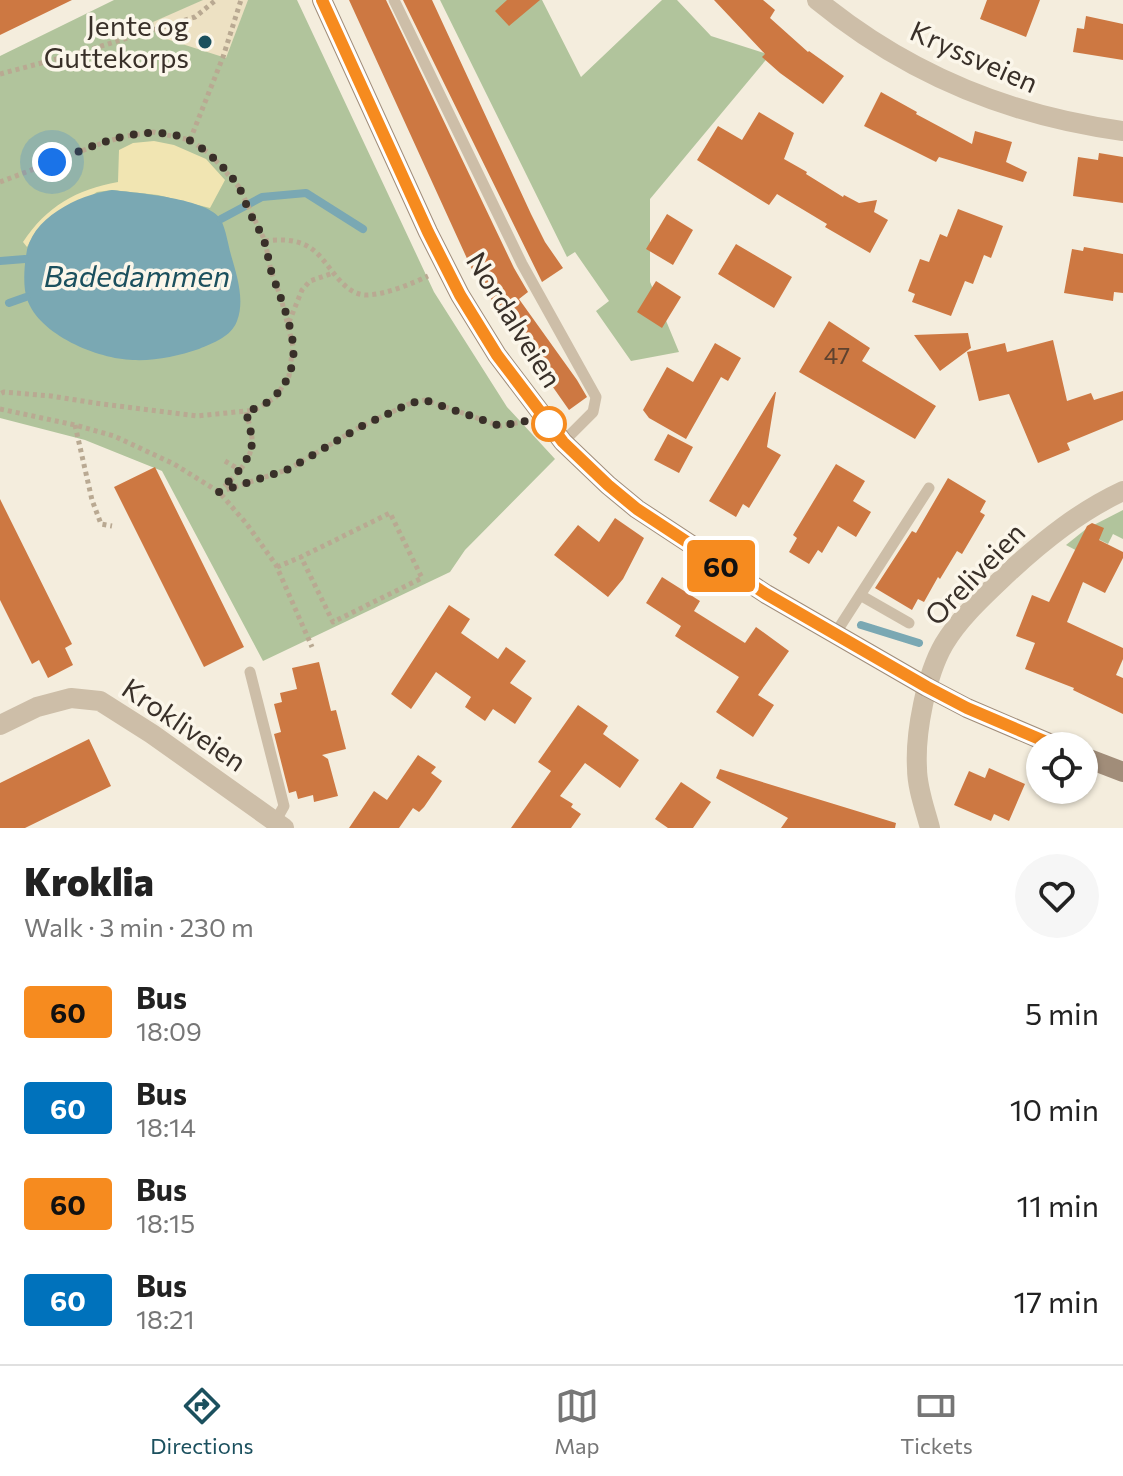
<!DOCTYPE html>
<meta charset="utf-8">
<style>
:root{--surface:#fff;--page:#f6f6f6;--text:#222;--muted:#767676;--line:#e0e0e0;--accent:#1b505e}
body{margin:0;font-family:Commissioner,sans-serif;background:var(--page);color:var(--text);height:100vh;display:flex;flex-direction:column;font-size:30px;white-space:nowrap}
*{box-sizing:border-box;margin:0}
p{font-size:26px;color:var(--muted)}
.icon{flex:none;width:44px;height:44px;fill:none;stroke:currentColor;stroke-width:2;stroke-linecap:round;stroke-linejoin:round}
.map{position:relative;height:828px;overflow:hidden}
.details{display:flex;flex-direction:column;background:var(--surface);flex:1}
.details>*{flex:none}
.badge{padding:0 16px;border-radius:6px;font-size:28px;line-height:52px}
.controls{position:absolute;left:1026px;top:732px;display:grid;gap:16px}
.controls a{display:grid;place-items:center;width:72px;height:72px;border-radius:50%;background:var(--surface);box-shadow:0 2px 6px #0004;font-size:40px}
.you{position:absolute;width:40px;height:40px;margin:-20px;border:6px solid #fff;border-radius:50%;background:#1a73e8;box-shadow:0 0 0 12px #1a73e833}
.map>.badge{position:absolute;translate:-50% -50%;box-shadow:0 0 0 4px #fff}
.round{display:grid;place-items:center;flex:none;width:84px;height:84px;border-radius:42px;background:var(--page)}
.head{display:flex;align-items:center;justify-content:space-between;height:136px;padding:0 24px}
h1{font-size:38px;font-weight:800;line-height:60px}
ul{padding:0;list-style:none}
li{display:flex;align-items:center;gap:24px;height:96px;padding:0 24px}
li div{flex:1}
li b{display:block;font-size:30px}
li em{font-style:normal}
li .badge{min-width:88px;font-weight:700;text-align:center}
.menu{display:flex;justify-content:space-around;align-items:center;height:112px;border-top:2px solid var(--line);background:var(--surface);font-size:22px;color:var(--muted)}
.menu a{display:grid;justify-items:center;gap:4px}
.menu .current{color:var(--accent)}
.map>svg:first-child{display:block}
.green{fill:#b1c49c}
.sand{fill:#f1e5b2}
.plaza{fill:#ede1c3}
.water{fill:#7aa8b3}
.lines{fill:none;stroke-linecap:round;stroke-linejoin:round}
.stream{stroke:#7aa8b3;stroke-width:8}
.building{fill:#cd7842}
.path{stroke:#b9a992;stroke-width:5;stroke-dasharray:4 4;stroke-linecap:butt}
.lane{stroke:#cdbea8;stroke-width:11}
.street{stroke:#cdbea8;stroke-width:20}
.secondary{stroke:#a18d79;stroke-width:20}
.line-casing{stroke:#fff;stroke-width:18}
.line{stroke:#f68b1f;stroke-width:12}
.walk{stroke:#393029;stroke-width:8;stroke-dasharray:0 14.4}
.poi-dot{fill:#1b505e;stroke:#fbf6ea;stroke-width:3}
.stop-dot{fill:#fff;stroke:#f68b1f;stroke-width:4}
.labels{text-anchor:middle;stroke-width:7;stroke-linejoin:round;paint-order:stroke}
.number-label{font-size:24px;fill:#5e422f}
.poi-label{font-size:28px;fill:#393029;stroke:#fbf6ea;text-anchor:end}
.street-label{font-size:28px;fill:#393029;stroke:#fbf6ea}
.water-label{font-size:30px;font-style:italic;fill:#1b505e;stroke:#fbf6ea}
</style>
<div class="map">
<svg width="1123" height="828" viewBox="0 0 1123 828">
<rect width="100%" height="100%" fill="#f4eddd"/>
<path class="green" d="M114,0H297L434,292L507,407L555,459L465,550L450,572L263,661L162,471L85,440L0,418V56Z
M440,0H542L581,77L662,0H677L711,36L770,55L650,199V282L679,352L631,361L596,311L609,301L575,252L567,257Z
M1123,510V539L1113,534L1108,544L1092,536L1083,554L1066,545L1086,529Z"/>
<path class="sand" d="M154,141L174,145L206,159L225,180L210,208L158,195L112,190L97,192L36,231L27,247L23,242C46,207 77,189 118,182L119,150L133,143Z"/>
<path class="plaza" d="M203,0H248L226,58L157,36L153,22Z"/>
<path class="water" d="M112,190C136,193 209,198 221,220C226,230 228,244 231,255C237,276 245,300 237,321C231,337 213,343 199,349C178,356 156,361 133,360C98,359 39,335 27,299C23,287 24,269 26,256C30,218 78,195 112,190Z"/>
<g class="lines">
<path class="stream" d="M221,219L262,197L306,193L363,229
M0,261L25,259
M9,303L26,297
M861,625L919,643"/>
</g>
<path class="building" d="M0,0H72L0,35Z
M349,0H386L514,268L528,292L519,299L577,380L587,397L569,410L475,276Z
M403,0H432L531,214L545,242L563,268L542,282Z
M507,0H540L509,26L495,11Z
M714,0H763L775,10L770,18L808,52L809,51L844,76L823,104L780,73L762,57L765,54Z
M987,0H1040L1026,37L980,19Z
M1086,16L1123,24V60L1073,52L1077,28L1084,29Z
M881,92L917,112L916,114L972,144L975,131L1012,142L1006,162L1027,172L1023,182L939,157L936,162L864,126Z
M759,112L794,133L784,159L807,172L806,174L843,197L844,195L859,203L877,200L874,212L888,220L870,253L825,227L827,224L777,194L769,205L697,160L718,126L742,140Z
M1099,153L1123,157V203L1073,196L1078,157L1098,160Z
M958,209L1003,226L991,258L984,255L973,284L965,281L951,316L912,302L915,294L908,291L920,259L929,262L940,234L947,237Z
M667,214L693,230L673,265L646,249Z
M736,244L792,277L774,308L718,274Z
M1084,247L1123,254V293L1114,292L1113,301L1064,293L1072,249L1083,251Z
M656,281L681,297L662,328L637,312Z
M829,321L870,348L862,361L936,406L915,439L799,372Z
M968,333L971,348L940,371L914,335Z
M1053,340L1067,401L1091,393L1094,400L1123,391V420L1067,443L1070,450L1038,463L1009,394L979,401L967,352L1005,343L1007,352Z
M715,343L741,358L728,381L721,377L686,439L649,418L643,410L667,367L693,382Z
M775,392H776L767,447L781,455L749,508L743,504L736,517L709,501Z
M668,434L693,447L679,473L654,460Z
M836,464L865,481L853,501L871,512L856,537L838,526L822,553L818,550L809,564L789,552L797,538L793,535Z
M155,467L244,647L204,667L114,487Z
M948,478L986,501L980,512L985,515L962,554L957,551L940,579L938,577L924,602L918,599L912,610L875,588L912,531L916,533Z
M0,499L72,644L65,648L73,665L48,678L39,660L32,664L0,600Z
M615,518L644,538L623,579L608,597L554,555L578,525L599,542Z
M1092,523L1104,528L1099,540L1123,552V558L1105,593L1083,582L1067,622L1123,648V659L1116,675L1123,678V714L1073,690L1074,688L1025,669L1035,643L1016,636L1032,595L1049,602L1087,526Z
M662,577L700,601L694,611L745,643L756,627L789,651L758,695L774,705L753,737L716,712L739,677L675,636L681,626L646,603Z
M449,605L470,619L461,633L498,659L506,647L526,661L510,683L532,698L515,724L493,709L485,721L465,707L471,697L436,672L411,709L391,694Z
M319,662L331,711L336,710L346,749L322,755L328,759L338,796L314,802L313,795L298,799L296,791L289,793L274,734L281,732L274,704L282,702L280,693L297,689L292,668Z
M578,705L608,726L603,734L639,760L620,788L585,763L560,796L573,804L571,807L581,814L571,828H511L551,771L538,762Z
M89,739L111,786L25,828H0V783Z
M418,755L436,767L431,773L442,781L424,807L419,812L413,808L399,828H349L374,791L387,800Z
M989,768L1025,784L1009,821L994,814L991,821L954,805L969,771L985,778Z
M720,769L896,823L895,828H781L788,818L716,778Z
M681,782L711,802L693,828H668L655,819Z"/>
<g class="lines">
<path class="path" d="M0,74L79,53L195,17L216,0
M190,140L223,57L241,0
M0,182L105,142L127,136L153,132L190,140L210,154L239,187L265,241L271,271L281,298L293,346L289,376L276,397L255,410L246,411L197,416L95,403L51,396L4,392L0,394
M265,241C281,239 298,239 312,249C330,262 342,296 368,295C387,294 411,284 428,276
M289,322L302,290L310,281L333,273
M0,409L75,425L114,436L174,464L219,492L246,523L276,565L312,647
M75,425L92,500L101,524L112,526
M225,461L240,470
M219,492L289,469L360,427L411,403L425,400L500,426L521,422
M219,492C232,478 250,464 252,444C253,433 248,421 246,411
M277,567L301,557L390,513L422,578L333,622L301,557"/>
<path class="lane" d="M394,0L522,264L596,397L593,412L563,442
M860,595L909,623
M835,634L929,488
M250,672L284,806L275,822"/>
<path class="street" d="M817,0C906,73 1010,116 1123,131
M0,725L37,707L71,698L100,701L152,734L284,828
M930,828C925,809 917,788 917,768C915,733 926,675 944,644C960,617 986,594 1009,572C1044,540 1080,511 1123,491"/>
<path class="secondary" d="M322,0L428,232L460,295L497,355L563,442L608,485L637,509L766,594L927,687L967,708L1056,746
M1084,757L1123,772"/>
</g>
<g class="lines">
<g class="line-casing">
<path id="line" d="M322,0L428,232L460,295L497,355L563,442L608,485L637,509L766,594L927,687L967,708L1056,746"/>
</g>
<use href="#line" class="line"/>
<path class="walk" d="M52,162C94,146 142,121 187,139C203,146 231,173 240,189C244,198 247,208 252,217C256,226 263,234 265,244C268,254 269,264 272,274C280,296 290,320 293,344C297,375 276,406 246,411C248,420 250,429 252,437C254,460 232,477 219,492L289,469L360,427L411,403L425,400L500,426L526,421L549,424"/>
</g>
<circle class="poi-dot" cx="205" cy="42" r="8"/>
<circle class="stop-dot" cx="549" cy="424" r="16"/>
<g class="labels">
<g class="number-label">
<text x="837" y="364">47</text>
</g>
<g class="poi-label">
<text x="189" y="36">Jente og<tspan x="189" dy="32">Guttekorps</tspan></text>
</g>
<g class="street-label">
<text transform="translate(974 57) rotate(24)" y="10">Kryssveien</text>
<text transform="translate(514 320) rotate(58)" y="10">Nordalveien</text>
<text transform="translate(975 574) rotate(-46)" y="10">Oreliveien</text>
<text transform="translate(184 725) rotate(34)" y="10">Krokliveien</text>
</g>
<g class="water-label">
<text x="137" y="287">Badedammen</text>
</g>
</g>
</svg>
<div class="controls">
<a><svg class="icon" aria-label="locate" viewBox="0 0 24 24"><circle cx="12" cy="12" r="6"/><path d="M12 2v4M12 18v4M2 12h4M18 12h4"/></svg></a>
</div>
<div class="you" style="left:52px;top:162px"></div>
<b class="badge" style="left:721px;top:566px;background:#f68b1f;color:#111">60</b>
</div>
<section class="details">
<div class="head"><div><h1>Kroklia</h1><p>Walk · 3 min · 230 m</p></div><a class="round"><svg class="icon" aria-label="heart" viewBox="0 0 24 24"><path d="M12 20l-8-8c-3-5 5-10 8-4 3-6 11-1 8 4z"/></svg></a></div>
<ul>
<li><span class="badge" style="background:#f68b1f;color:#111">60</span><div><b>Bus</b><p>18:09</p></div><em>5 min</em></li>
<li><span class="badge" style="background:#0072bc;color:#fff">60</span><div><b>Bus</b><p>18:14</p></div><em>10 min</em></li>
<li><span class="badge" style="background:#f68b1f;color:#111">60</span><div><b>Bus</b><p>18:15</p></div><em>11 min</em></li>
<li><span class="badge" style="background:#0072bc;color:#fff">60</span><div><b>Bus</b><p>18:21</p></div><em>17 min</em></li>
</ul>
</section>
<nav class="menu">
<a class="current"><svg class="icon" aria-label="directions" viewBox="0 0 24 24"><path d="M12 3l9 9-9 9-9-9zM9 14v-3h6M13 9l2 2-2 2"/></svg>Directions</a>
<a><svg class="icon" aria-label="map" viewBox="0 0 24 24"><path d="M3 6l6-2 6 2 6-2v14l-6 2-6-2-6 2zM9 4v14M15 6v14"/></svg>Map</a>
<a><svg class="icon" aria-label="tickets" viewBox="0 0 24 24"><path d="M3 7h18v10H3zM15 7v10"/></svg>Tickets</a>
</nav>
